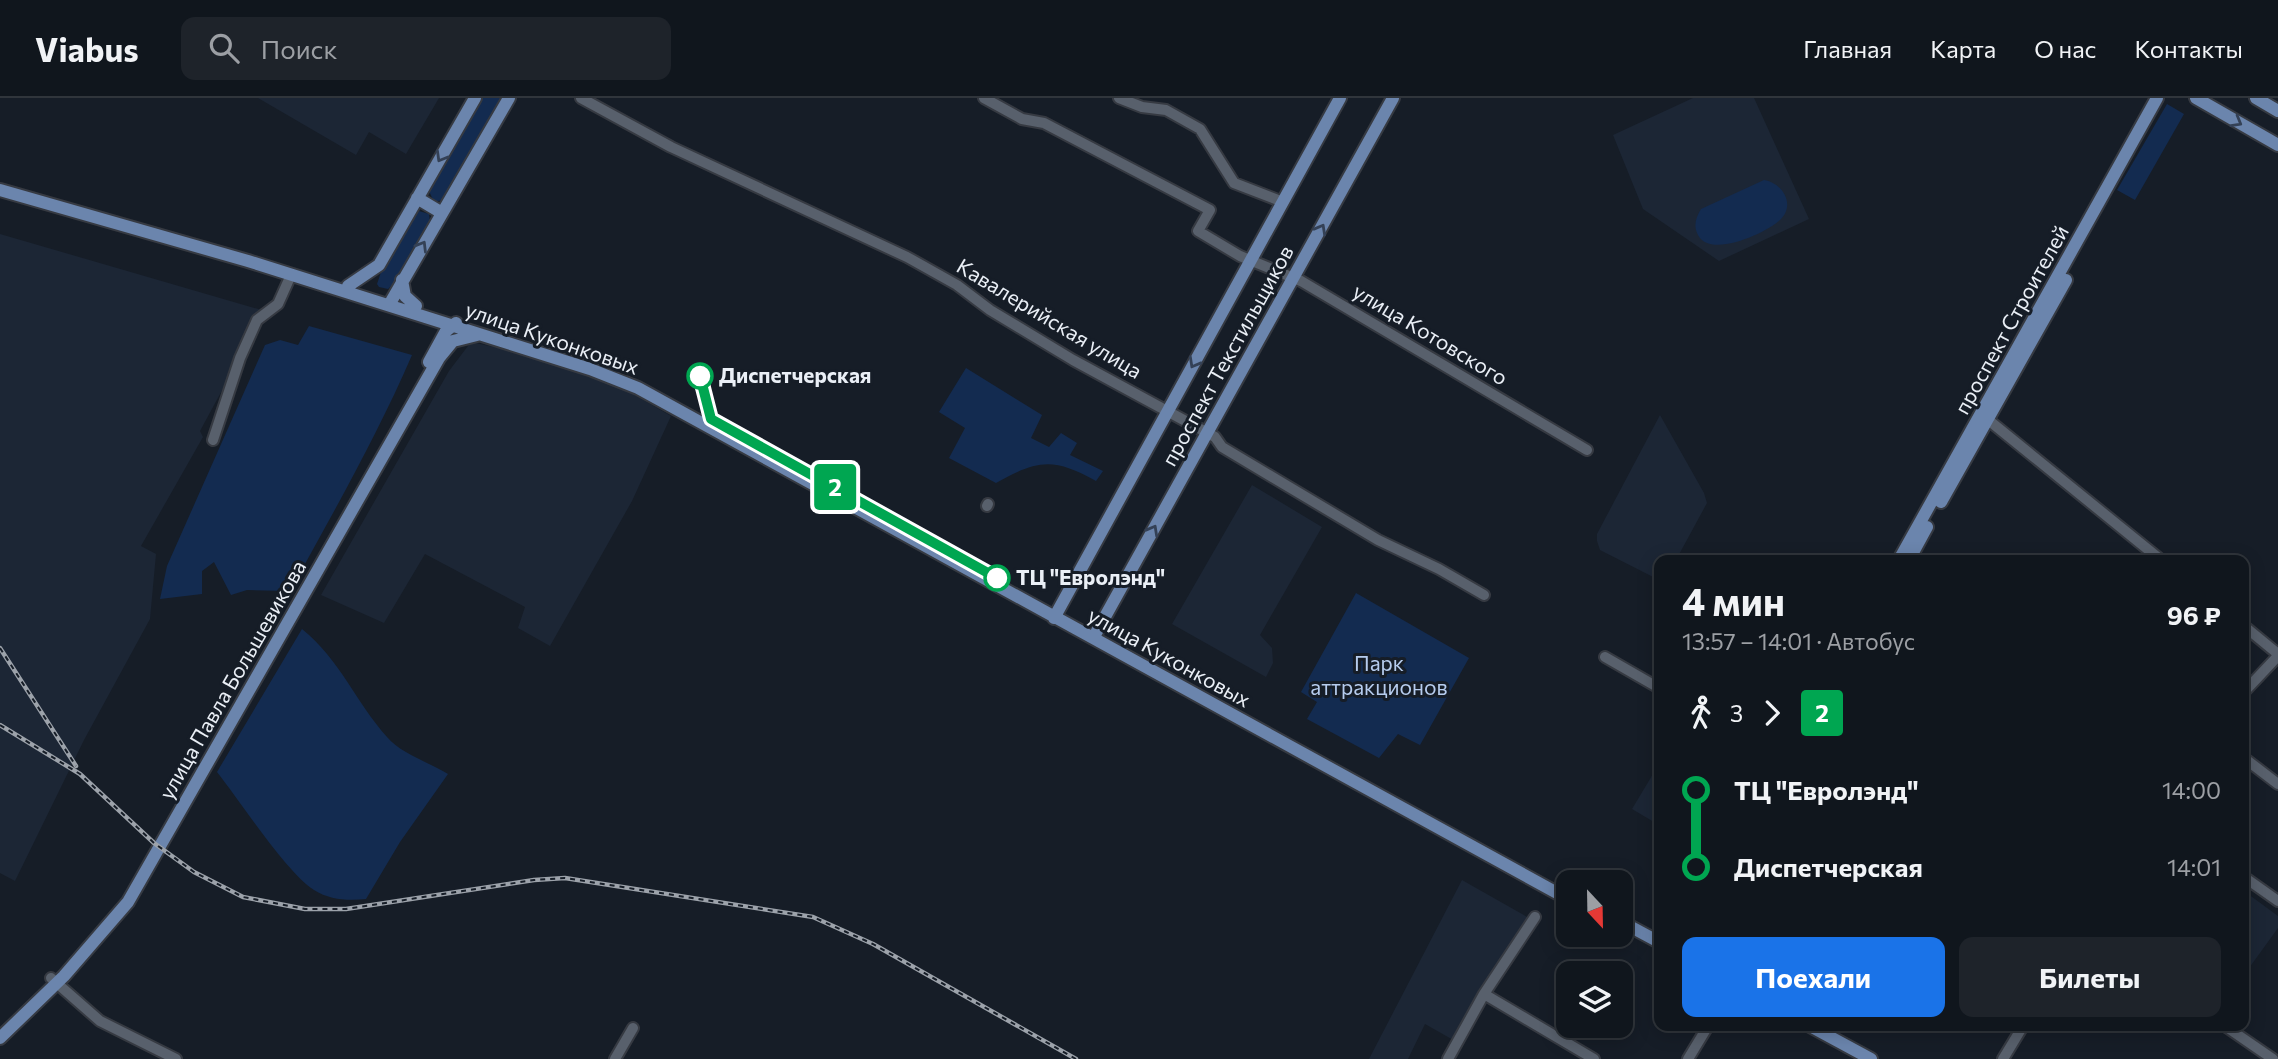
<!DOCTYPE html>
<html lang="ru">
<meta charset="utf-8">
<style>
:root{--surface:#10161d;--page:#1e232a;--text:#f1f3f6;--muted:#9c9fa4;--line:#30353b;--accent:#1a73e8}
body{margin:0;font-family:Commissioner,sans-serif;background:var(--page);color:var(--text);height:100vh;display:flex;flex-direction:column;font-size:26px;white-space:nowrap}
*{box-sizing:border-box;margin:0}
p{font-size:23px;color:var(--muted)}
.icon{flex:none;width:38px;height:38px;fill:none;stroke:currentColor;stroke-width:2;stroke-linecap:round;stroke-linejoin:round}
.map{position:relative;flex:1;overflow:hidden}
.details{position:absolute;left:1654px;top:457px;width:595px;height:476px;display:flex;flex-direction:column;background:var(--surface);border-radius:14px;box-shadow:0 4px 18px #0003,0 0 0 2px var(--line)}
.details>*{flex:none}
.badge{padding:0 14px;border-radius:5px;font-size:24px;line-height:46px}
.needle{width:46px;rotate:158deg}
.fabs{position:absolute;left:1556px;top:772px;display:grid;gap:14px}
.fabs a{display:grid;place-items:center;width:77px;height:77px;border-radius:14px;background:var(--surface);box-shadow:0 4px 18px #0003,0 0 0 2px var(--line);font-size:35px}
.map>.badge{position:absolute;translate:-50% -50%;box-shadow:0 0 0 4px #fff}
.legs{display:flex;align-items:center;gap:10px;height:77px;padding:0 28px;font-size:23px}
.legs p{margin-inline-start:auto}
.headline{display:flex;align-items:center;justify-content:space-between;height:119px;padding:0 28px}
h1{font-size:38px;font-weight:700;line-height:52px}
.cta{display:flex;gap:14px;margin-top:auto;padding:14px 28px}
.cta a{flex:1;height:80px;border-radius:14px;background:var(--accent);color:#fff;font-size:28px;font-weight:700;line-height:80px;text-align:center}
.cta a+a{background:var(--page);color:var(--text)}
ul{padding:0 28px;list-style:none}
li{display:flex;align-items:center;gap:24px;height:77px;font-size:26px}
li i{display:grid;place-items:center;width:10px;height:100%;margin:0 9px;background:currentColor}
li i::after{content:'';width:18px;height:18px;margin:-9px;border:5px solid;border-radius:50%;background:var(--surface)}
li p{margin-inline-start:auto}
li:first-child i{background:linear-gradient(#0000 50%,currentColor 0)}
li:last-child i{background:linear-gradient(currentColor 50%,#0000 0)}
header{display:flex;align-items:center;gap:42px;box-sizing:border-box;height:98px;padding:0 35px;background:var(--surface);border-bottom:2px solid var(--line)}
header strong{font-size:33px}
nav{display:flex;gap:38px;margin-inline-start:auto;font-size:24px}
.search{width:490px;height:63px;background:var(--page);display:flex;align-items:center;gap:18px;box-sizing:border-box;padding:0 24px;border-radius:14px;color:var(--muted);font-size:26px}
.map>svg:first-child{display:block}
.built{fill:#1c2635}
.green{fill:#132b50}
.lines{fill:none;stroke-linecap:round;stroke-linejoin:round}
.minor-casing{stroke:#363a42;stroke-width:14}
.major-casing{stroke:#363a42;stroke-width:16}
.minor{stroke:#58606c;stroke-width:10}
.major{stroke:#6b85ad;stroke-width:12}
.rail-casing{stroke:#9ca2aa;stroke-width:4.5}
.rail{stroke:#161d27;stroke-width:2;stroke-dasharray:5;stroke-linecap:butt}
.oneway{stroke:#344156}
.line-1-casing{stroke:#fff;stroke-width:16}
.line-1{stroke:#00a651;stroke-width:10}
.stop-1-dot{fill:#fff;stroke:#00a651;stroke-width:3.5}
.labels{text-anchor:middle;stroke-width:6;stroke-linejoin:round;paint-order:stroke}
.street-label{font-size:21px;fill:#eaeff6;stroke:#161d27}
.stop-label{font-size:21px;font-weight:bold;fill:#eaeff6;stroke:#161d27;text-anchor:start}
.park-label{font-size:21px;fill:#b6ccee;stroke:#161d27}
</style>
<header>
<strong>Viabus</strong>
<div class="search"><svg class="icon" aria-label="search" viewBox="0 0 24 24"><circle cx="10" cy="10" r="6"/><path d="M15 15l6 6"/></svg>Поиск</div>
<nav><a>Главная</a><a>Карта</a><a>О нас</a><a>Контакты</a></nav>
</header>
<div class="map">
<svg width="2278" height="961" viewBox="0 0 2278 961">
<rect width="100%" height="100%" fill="#161d27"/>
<path class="built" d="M258,0H439L406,56L369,34L356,57Z
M1693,0H1754L1809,121L1719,163L1643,111L1613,37Z
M0,136L265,213L200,333L203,339L141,448L156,456L150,521L84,642L15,783L0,775Z
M471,244L531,257L621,289L671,318L632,403L550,548L518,530L525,509L425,456L384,525L321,497L449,273Z
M1660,317L1704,395L1707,405L1676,462H1659V482L1600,452L1597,443V436Z
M1252,387L1322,429L1260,537L1272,550L1273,565L1266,579L1172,526Z
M1653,676L1659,680V727L1632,711Z
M1462,782L1529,820L1504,861L1496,866L1455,943L1425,926L1408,961H1369Z
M2244,793L2278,818V830L2244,877Z"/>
<path class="green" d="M483,0H501L443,102L434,104L429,93Z
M2167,6L2184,16L2135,102L2117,92Z
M1764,82C1783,85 1796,107 1780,122C1766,135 1710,161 1698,137C1693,128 1696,119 1701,111Z
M419,113L429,116L430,124L395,184L388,191L379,189L377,186L381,174Z
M309,228L412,257C377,338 333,415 290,493L247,492L231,497L214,464L202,473V496L160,501L167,468L265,247L280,242L298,247Z
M966,270L1042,317L1031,340L1049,349L1061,335L1077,345L1070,357L1103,373L1096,383C1054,360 1039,361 996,385L949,360L965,330L939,314Z
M1356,495L1469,560L1420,647L1398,636L1379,660L1307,621L1317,604L1301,594Z
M302,531C341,563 355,603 387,639C400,655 430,665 448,676L400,744L366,801C348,803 330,802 314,792C286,774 240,703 217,674Z"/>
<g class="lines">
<g class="minor-casing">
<path id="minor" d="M581,0L671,49L907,159L957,187L990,212L1073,262L1215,339L1222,349L1378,442L1439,471L1484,497
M984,0L1022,21L1044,25L1210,112L1198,133L1240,158L1301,183L1587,352
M1119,0L1142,9L1166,12L1200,31L1234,85L1283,104
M1981,316L2161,462
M213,342L240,260L257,222L278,206L291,177
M987,408L988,406
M2244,528L2278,556
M1605,559L1659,590
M2244,594L2278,558
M2244,660L2278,686
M2244,779L2278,803
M51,880L100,923L176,961
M1484,896L1594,961
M2225,928L2273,961
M615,961L633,930
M1448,961L1484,896L1535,819
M1688,961L1708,928
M2003,961L2023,928"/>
</g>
<g class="major-casing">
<path id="major" d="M2196,0L2278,47
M2256,0L2278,13
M0,92L248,163L590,271L638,290L1568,801
M417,100L442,115
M402,182L405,198L416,208
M348,188L379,167L475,0
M389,207L509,0
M429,264L446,233L456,225
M1941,404L2066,182
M1899,462L2157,0
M1909,462L1927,429
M1054,520L1340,0
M1096,535L1393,0
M1620,823L1659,844
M1810,928L1871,961
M0,940L64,878L128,804L439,260L453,243L477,237"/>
</g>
<use href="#minor" class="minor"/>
<use href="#major" class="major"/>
<g class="rail-casing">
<path id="rail" d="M0,550L76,668
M0,627L80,676L154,745L194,774L243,799L305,811H346L534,782L565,780L813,819L873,846L1076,961"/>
</g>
<use href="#rail" class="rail"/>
</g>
<defs><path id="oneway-chevron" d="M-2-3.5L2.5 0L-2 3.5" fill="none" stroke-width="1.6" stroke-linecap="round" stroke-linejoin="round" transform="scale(1.75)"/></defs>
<g class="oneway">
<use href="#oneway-chevron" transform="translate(2237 24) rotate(30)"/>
<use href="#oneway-chevron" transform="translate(441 59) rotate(120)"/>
<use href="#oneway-chevron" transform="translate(1321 131) rotate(-61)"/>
<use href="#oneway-chevron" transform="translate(422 148) rotate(-59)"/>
<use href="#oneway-chevron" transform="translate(1194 265) rotate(119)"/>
<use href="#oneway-chevron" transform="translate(1153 432) rotate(-61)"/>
</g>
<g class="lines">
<g class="line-1-casing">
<path id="line-1" d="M700,278L711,321L997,480"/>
</g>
<use href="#line-1" class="line-1"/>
</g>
<g class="stop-1-dot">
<circle cx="700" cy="278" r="12"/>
<circle cx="997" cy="480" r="12"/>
</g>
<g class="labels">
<g class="street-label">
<text transform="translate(1049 221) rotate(31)" y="7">Кавалерийская улица</text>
<text transform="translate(2012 222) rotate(-61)" y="7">проспект Строителей</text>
<text transform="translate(1430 237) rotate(31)" y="7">улица Котовского</text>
<text transform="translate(552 241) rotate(19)" y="7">улица Куконковых</text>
<text transform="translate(1228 258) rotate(-61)" y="7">проспект Текстильщиков</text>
<text transform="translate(1169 560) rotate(29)" y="7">улица Куконковых</text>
<text transform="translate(233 582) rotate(-60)" y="7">улица Павла Большевикова</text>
</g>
<g class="stop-label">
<text x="719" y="285">Диспетчерская</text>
<text x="1016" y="487">ТЦ "Евролэнд"</text>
</g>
<g class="park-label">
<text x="1379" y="573">Парк<tspan x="1379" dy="24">аттракционов</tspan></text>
</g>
</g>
</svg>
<div class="fabs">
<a><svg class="needle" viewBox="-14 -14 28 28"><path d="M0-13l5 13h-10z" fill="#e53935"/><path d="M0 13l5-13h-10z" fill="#9c9fa4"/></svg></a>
<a><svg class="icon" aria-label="layers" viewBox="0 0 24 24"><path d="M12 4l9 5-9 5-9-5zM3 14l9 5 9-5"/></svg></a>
</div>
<b class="badge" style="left:835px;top:389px;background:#00a651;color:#fff">2</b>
<section class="details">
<div class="headline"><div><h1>4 мин</h1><p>13:57 – 14:01 · Автобус</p></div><b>96 ₽</b></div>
<div class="legs"><svg class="icon" aria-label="walk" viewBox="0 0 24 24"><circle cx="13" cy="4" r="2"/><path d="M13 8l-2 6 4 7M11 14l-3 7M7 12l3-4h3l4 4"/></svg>3<svg class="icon" aria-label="forward" viewBox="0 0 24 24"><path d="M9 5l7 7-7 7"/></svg><b class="badge" style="background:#00a651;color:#fff">2</b></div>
<ul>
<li><i style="color:#00a651"></i><b>ТЦ &quot;Евролэнд&quot;</b><p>14:00</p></li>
<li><i style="color:#00a651"></i><b>Диспетчерская</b><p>14:01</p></li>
</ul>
<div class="cta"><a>Поехали</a><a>Билеты</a></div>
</section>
</div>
